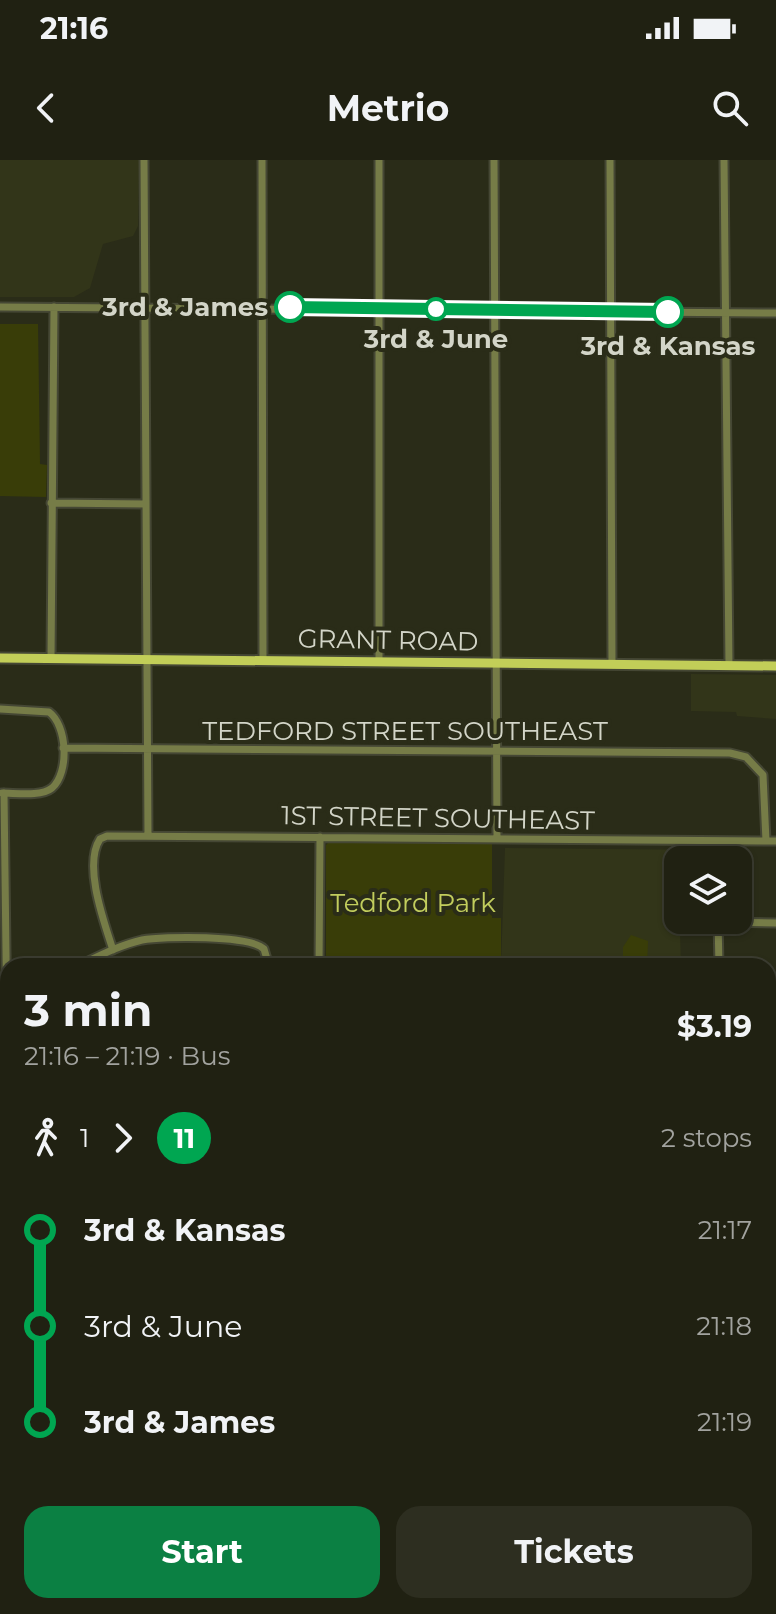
<!DOCTYPE html>
<meta charset="utf-8">
<style>
:root{--surface:#202112;--page:#2d2e20;--text:#f1f3f6;--muted:#a2a39f;--line:#3d3e32;--accent:#0b8043}
body{margin:0;font-family:Montserrat,sans-serif;background:var(--page);color:var(--text);height:100vh;display:flex;flex-direction:column;font-size:30px;white-space:nowrap}
*{box-sizing:border-box;margin:0}
p{font-size:26px;color:var(--muted)}
.icon{flex:none;width:44px;height:44px;fill:none;stroke:currentColor;stroke-width:2;stroke-linecap:round;stroke-linejoin:round}
.map{position:relative;flex:1;overflow:hidden}
.side{position:absolute;left:0px;top:798px;width:776px;height:656px;display:flex;flex-direction:column;background:var(--surface);border-radius:24px 24px 0 0;box-shadow:0 2px 6px #0004,0 0 0 2px var(--line)}
.side>*{flex:none}
.badge{padding:0 16px;border-radius:26px;font-size:28px;line-height:52px}
.controls{position:absolute;left:664px;top:686px;display:grid;gap:16px}
.controls a{display:grid;place-items:center;width:88px;height:88px;border-radius:16px;background:var(--surface);box-shadow:0 2px 6px #0004,0 0 0 2px var(--line);font-size:40px}
.map>.badge{position:absolute;translate:-50% -50%;box-shadow:0 0 0 4px #fff}
.legs{display:flex;align-items:center;gap:12px;height:88px;padding:0 24px;font-size:26px}
.legs p{margin-inline-start:auto}
.summary{display:flex;align-items:center;justify-content:space-between;height:136px;padding:0 24px}
h1{font-size:44px;font-weight:700;line-height:60px}
.primary-button{display:flex;gap:16px;margin-top:auto;padding:16px 24px}
.primary-button a{flex:1;height:92px;border-radius:24px;background:var(--accent);color:#fff;font-size:32px;font-weight:700;line-height:92px;text-align:center}
.primary-button a+a{background:var(--page);color:var(--text)}
ul{padding:0 24px;list-style:none}
li{display:flex;align-items:center;gap:28px;height:96px;font-size:30px}
li i{display:grid;place-items:center;width:12px;height:100%;margin:0 10px;background:currentColor}
li i::after{content:'';width:20px;height:20px;margin:-10px;border:6px solid;border-radius:50%;background:var(--surface)}
li p{margin-inline-start:auto}
li:first-child i{background:linear-gradient(#0000 50%,currentColor 0)}
li:last-child i{background:linear-gradient(currentColor 50%,#0000 0)}
.status{display:flex;justify-content:space-between;align-items:center;height:56px;padding:0 40px;background:var(--surface);direction:ltr}
.status svg{height:22px;fill:currentColor}
header{display:flex;justify-content:space-between;align-items:center;height:104px;padding:0 24px;background:var(--surface);font-size:36px;font-weight:700}
.map>svg:first-child{display:block}
.built{fill:#323519}
.green{fill:#393d08}
.lines{fill:none;stroke-linecap:round;stroke-linejoin:round}
.canal{stroke:#555b1b;stroke-width:6}
.minor-casing{stroke:#454734;stroke-width:11}
.major-casing{stroke:#454734;stroke-width:13}
.minor{stroke:#767c47;stroke-width:7}
.major{stroke:#c2ce58;stroke-width:9}
.line-1-casing{stroke:#fff;stroke-width:18}
.line-1{stroke:#00a651;stroke-width:12}
.stop-1-dot{fill:#fff;stroke:#00a651;stroke-width:4}
.labels{text-anchor:middle;stroke-width:8;stroke-linejoin:round;paint-order:stroke}
.stop-label{font-size:26px;font-weight:bold;fill:#d3d5c8;stroke:#2a2c18}
.street-label{font-size:26px;fill:#d3d5c8;stroke:#2a2c18}
.park-label{font-size:26px;fill:#c2cd5d;stroke:#2a2c18}
</style>
<div class="status"><b>21:16</b><svg viewBox="0 0 49 12"><path d="M0 12V9h3v3zM5 12V6h3v6zM10 12V3h3v9zM15 12V0h3v12zM26 1h20v11H26zM47 4h2v5h-2z"/></svg></div>
<header><svg class="icon" aria-label="back" viewBox="0 0 24 24"><path d="M15 5l-7 7 7 7"/></svg>Metrio<svg class="icon" aria-label="search" viewBox="0 0 24 24"><circle cx="10" cy="10" r="6"/><path d="M15 15l6 6"/></svg></header>
<div class="map">
<svg width="776" height="1454" viewBox="0 0 776 1454">
<rect width="100%" height="100%" fill="#2a2c18"/>
<path class="built" d="M0,0H139L138,66L133,76L103,84L90,128L74,137H0Z
M691,514L776,515V559L737,556L736,552L691,551Z
M505,688L708,690V700H678L681,806H501Z"/>
<path class="green" d="M0,164H38L40,304L47,305L46,337L0,336Z
M330,681L492,682V758H501V806H326V685Z
M631,775L648,781L647,806H623V787Z"/>
<g class="lines">
<path class="canal" d="M0,1424L8,1428
M31,1446L37,1454"/>
<g class="minor-casing">
<path id="minor" d="M144,0L148,675
M262,0L263,501
M379,0V502
M494,0L497,679
M610,0L612,504
M724,0L729,506
M0,147L776,153
M51,343L146,344
M51,499L54,147
M0,549L49,552C67,565 70,612 52,628C41,637 16,633 2,633
M63,588L730,593L746,597L763,615L766,681
M4,633L8,952
M711,681V700
M718,760L719,806
M719,762L776,763
M113,790C104,762 83,705 100,679L107,676L776,681
M78,806C99,796 120,785 142,780C163,776 251,775 264,789L269,806
M319,806L320,677
M768,950H776
M768,1037H776
M1,1204L3,1062L8,1016
M768,1214H776
M145,1446V1454
M169,1446L180,1454
M459,1446L477,1454"/>
</g>
<g class="major-casing">
<path id="major" d="M0,498L776,506"/>
</g>
<use href="#minor" class="minor"/>
<use href="#major" class="major"/>
</g>
<g class="lines">
<g class="line-1-casing">
<path id="line-1" d="M290,147L668,152"/>
</g>
<use href="#line-1" class="line-1"/>
</g>
<g class="stop-1-dot">
<circle cx="290" cy="147" r="14"/>
<circle cx="436" cy="149" r="10"/>
<circle cx="668" cy="152" r="14"/>
</g>
<g class="labels">
<g class="stop-label">
<text x="268" y="156" text-anchor="end">3rd &amp; James</text>
<text x="436" y="188">3rd &amp; June</text>
<text x="668" y="195">3rd &amp; Kansas</text>
</g>
<g class="street-label">
<text transform="translate(388 480) rotate(1)" y="9">GRANT ROAD</text>
<text x="405" y="580">TEDFORD STREET SOUTHEAST</text>
<text transform="translate(438 658) rotate(1)" y="9">1ST STREET SOUTHEAST</text>
</g>
<g class="park-label">
<text x="413" y="752">Tedford Park</text>
</g>
</g>
</svg>
<div class="controls">
<a><svg class="icon" aria-label="layers" viewBox="0 0 24 24"><path d="M12 4l9 5-9 5-9-5zM3 14l9 5 9-5"/></svg></a>
</div>
<section class="side">
<div class="summary"><div><h1>3 min</h1><p>21:16 – 21:19 · Bus</p></div><b>$3.19</b></div>
<div class="legs"><svg class="icon" aria-label="walk" viewBox="0 0 24 24"><circle cx="13" cy="4" r="2"/><path d="M13 8l-2 6 4 7M11 14l-3 7M7 12l3-4h3l4 4"/></svg>1<svg class="icon" aria-label="forward" viewBox="0 0 24 24"><path d="M9 5l7 7-7 7"/></svg><b class="badge" style="background:#00a651;color:#fff">11</b><p>2 stops</p></div>
<ul>
<li><i style="color:#00a651"></i><b>3rd &amp; Kansas</b><p>21:17</p></li>
<li><i style="color:#00a651"></i><span>3rd &amp; June</span><p>21:18</p></li>
<li><i style="color:#00a651"></i><b>3rd &amp; James</b><p>21:19</p></li>
</ul>
<div class="primary-button"><a>Start</a><a>Tickets</a></div>
</section>
</div>
